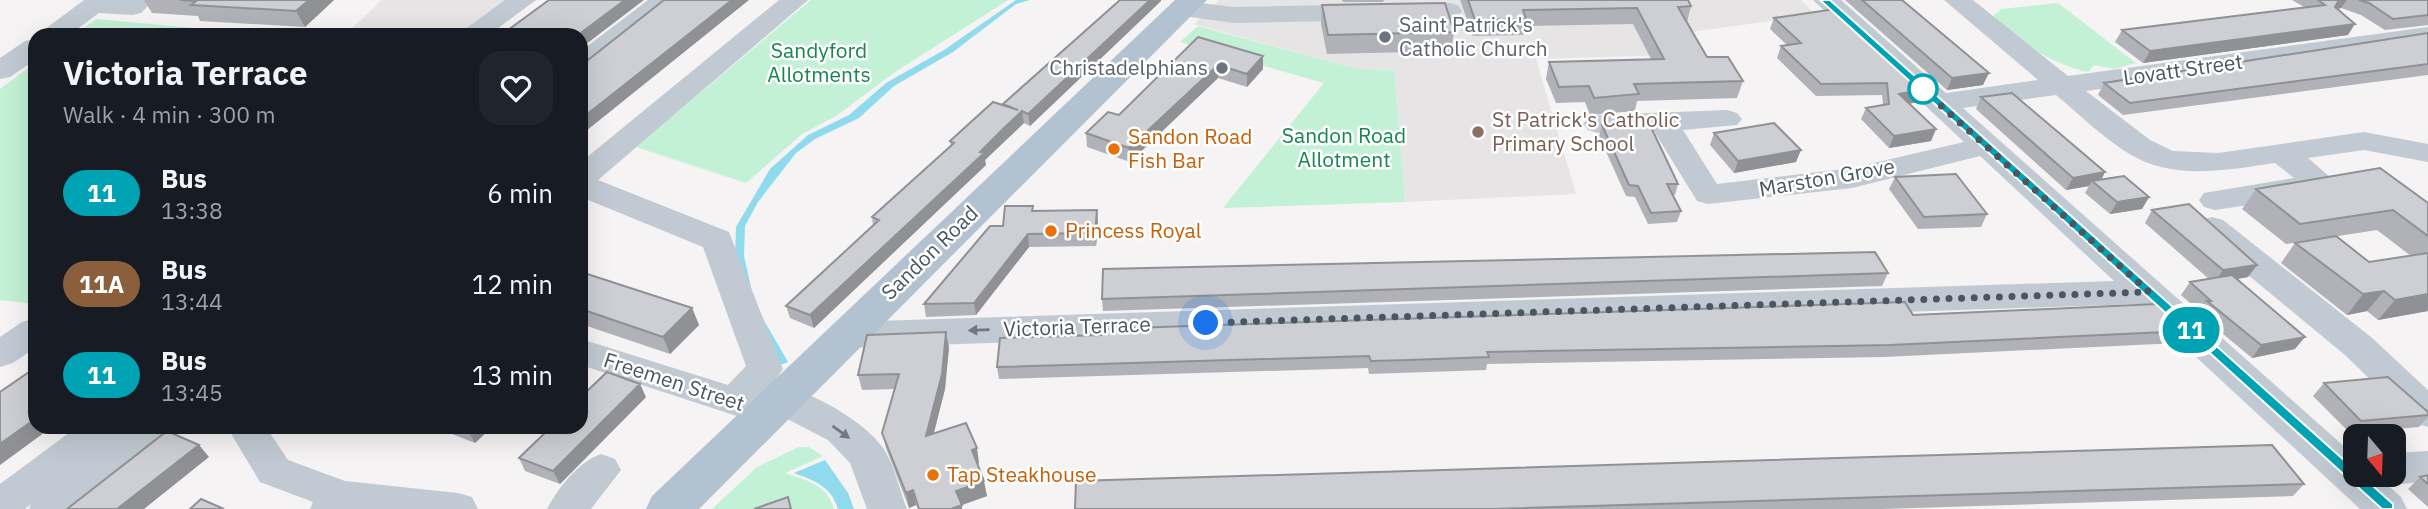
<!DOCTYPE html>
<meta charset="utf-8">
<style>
:root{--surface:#171b24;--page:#20242c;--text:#f1f3f6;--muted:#9ea1a6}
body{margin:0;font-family:"IBM Plex Sans",sans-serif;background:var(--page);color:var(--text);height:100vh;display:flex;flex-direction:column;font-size:26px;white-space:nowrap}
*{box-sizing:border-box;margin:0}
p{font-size:23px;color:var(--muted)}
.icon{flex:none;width:38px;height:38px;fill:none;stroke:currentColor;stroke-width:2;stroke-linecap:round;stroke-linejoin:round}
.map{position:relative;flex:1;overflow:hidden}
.details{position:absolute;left:28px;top:28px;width:560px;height:406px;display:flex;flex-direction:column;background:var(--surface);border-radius:21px;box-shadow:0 7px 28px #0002}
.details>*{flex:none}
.badge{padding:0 14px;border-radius:23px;font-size:24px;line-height:46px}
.needle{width:46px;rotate:161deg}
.controls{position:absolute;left:2343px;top:424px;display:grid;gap:14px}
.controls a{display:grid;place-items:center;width:63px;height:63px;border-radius:14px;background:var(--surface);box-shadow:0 7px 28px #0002;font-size:35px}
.you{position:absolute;width:35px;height:35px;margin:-18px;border:5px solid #fff;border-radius:50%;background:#1a73e8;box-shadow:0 0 0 10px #1a73e833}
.map>.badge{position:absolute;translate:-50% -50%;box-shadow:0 0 0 4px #fff}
.round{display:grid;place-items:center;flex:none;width:74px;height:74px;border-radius:21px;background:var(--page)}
.head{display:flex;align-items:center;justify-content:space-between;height:119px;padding:0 35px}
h1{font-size:33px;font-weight:700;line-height:52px}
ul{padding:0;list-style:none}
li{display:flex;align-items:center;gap:21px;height:91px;padding:0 35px}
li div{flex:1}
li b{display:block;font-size:26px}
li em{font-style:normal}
li .badge{min-width:77px;font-weight:700;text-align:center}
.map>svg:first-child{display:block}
.education{fill:#e6e4e5}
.green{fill:#c3f1d5}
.water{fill:#90daee}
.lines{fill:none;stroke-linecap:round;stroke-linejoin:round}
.minor{fill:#c1cad2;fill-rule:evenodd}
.major{fill:#b3c2d1;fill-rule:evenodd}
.wall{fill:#b0b2b7}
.shaded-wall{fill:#909195}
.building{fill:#cdcfd5;stroke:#909195;stroke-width:2}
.oneway{fill:#6e7983}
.line{fill:#00a3b4;stroke:#fff;stroke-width:2}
.walk{stroke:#4a5661;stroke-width:7;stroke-dasharray:0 12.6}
.worship-dot{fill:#6b7280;stroke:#fff;stroke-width:2.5}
.stop-dot{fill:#fff;stroke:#00a3b4;stroke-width:3.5}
.education-dot{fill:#8d6e63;stroke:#fff;stroke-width:2.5}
.food-dot{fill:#e8710a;stroke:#fff;stroke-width:2.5}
.labels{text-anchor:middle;stroke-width:5;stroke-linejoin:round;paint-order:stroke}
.worship-label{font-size:21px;fill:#5b616d;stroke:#fff;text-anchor:start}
.park-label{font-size:21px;fill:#17864f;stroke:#fff}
.street-label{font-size:21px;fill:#4a5661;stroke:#fff}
.education-label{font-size:21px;fill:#785e54;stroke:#fff;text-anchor:start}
.food-label{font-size:21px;fill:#c56008;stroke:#fff;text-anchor:start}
</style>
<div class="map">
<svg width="2428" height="509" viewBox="0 0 2428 509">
<rect width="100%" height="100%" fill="#f5f3f3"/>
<path class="education" d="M382,0H515L463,35H345Z
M1219,0H1801L1816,15L1683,33L1703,54L1536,59L1576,194L1405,202L1394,70L1358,69L1194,24Z"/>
<path class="green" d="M811,0H1008L895,72L836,116L802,134L746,183L636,147Z
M2058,3L2136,63L2114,69L2094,65L2088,72C2061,67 2007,39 1994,15L2002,9Z
M96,19L271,35H74Z
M1198,26L1358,69L1394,70L1405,202L1223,208L1324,83L1180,42Z
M35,63V304L0,300V89Z
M799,447H809L823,456L785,473C807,481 827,484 834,509H712L757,467Z"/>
<path class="water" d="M1016,0H1030L1016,4L953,52L894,86L859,118L815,139L796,153L758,202L745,226L744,256L755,305L788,362L772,368L735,257L736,227L770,169L808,135L849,115L886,83L944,50Z
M825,460L848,493L854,509H838C831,486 815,481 794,473Z"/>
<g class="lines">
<path class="minor" d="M84,0H154L141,13L132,15L99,13L69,35H37Z
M505,0H536L489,35H457Z
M648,0H678L591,70L581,72V51Z
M779,0H808L598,180L729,232L783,369L769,389C797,380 863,421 880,444C894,461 899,489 907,509H867L850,463L828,440L772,411L768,418L755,422L581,365V339L728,385L746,366L703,247L581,197V162Z
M1813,0H1841L1946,93L2038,80L1944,0H1973L2068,76L2428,27V43L2086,91L2150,140L2173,151L2218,153L2364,132L2428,144V162L2364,150L2308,158L2338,184L2333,191L2322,194L2215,210L2204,207L2199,200L2204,193L2294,178L2275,163C2226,170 2172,181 2128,153C2102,137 2079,114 2056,95L1963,108L2356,457V474H2375L2379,477L2377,474H2394V453L2428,451V481L2394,485L2383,481L2401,497L2407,509H2360L2139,304L845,348L832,344L827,335L832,326L845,322L2114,281L1980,156L1852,188L1708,204L1697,201L1654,131L1598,133L1588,130L1583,124L1588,118L1598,115L1727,110L1737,113L1742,119L1737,125L1683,130L1717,184L1852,168L1964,142Z
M1184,1L1234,7L1449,3L1458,5L1462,11L1458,17L1449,19L1234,23L1175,15L1171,9L1175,3Z
M35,39V60L10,77L0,79V58L25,41Z
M2212,217L2223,220L2371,337L2428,390V427L2415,423L2345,355L2201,236L2196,228L2201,220Z
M35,318V348L13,363L0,367V337L22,322Z
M77,427H123L119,435L130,427H176L170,437L78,509H29L31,504L25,509H0V484Z
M227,427H266L288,460L345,481L458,493L472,497L478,509H310L313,502L260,482Z
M601,454L615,459L621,470L591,509H547C558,488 578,462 601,454Z"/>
<path class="major" d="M1175,0H1207L699,509H646L652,496Z"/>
</g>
<path class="wall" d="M144,0H334L305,27L200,21L198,16L152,13Z
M1342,0H1384L1383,2H1343Z
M1460,0H1688L1691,6L1687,22L1707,57L1743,81L1737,98L1637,101L1635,111L1590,115L1585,102L1556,103L1546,79L1549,62L1651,59L1633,24L1525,26L1523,35L1473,36Z
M1845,0H1902L1983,85L1947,90Z
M2292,0H2428V25L2385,30L2361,15L2341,8L2338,9L2348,35L2143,63L2115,42L2122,30L2304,7Z
M1161,1L1030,126L1024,123L1007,139L985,160L986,165L814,328L790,318L786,306L873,225L872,217L951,147L950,141Z
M1322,5L1454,32L1451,51L1327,54L1321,24Z
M1774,18L1923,90L1918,102L1909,104L1936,129L1931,141L1889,148L1861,119L1866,108L1883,105L1882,95L1816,96L1777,58L1781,46L1787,45L1770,29Z
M2428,33V75L2123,115L2098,95L2104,83Z
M1198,37L1263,56V69L1247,87L1218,78L1130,162L1087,147L1086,133L1119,115Z
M1981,97L2105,172L2102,179L2149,197L2142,209L2110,214L2085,193L2089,186L2066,190L1976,109Z
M1602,125L1678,184L1675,195H1673L1681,211L1677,222L1648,224L1635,197L1626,196L1599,136Z
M1714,133L1796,162L1734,173L1710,145Z
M1895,177L1987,214L1981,227L1918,229L1889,189Z
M2256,189L2428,203V311L2378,320L2367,311L2347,315L2281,263L2295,243L2369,262L2411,256L2377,230L2286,244L2242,209Z
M1033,206V211L1097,210L1098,223L1096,246L1029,247L976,315L926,317L924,304L1003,226Z
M2152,210L2257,265L2248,277L2237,279L2295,349L2252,358L2199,314L2200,312L2181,295L2190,282L2209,279L2145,223Z
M581,272L692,308L699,325L670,354L581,324Z
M1888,273L1882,286L1103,311L1102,299Z
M1913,315L2186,331L2178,343L1884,357L1487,364L1486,370L1369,374L1368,368L999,379L997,367Z
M949,347L945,389L934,433L979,463L977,464L987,496L962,505V509H918L916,505L909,508L886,448L882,433L895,389L862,390L858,375Z
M2324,383L2428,412V417L2419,427L2350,433L2313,396Z
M646,397L560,484L525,471L519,458Z
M434,427H492L475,443Z
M2428,475V507L2408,489L2420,477Z
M2304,484L2293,496L1882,509H1075Z"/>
<path class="shaded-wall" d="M309,0H334L305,27L296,11Z
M625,0H644L581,48V35H578Z
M732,0H749L581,135V119Z
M1150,0H1161V1L1030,126L1028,114Z
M2339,0H2347L2341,8L2332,11Z
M2355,24L2348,35L2143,63L2150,51Z
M1263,56V69L1247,87V74Z
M1218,65V78L1130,162L1129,148Z
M1989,73L1983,85L1947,90L1952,78Z
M1923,90L1918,102L1894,106L1899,94Z
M1022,111L1024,123L985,160L986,165L814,328L810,315Z
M1936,129L1931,141L1889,148L1894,136Z
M1801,150L1796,162L1734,173L1738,161Z
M2105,172L2098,185L2092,181L2089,186L2066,190L2073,178Z
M2149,197L2142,209L2110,214L2117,202Z
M1097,210L1098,223L1096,246L1095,233Z
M1028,234L1029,247L976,315L974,303Z
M2257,265L2248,277L2214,283L2223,270Z
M2384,291L2367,311L2347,315L2363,294Z
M2428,294V311L2378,320L2395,300Z
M692,308L699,325L670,354L663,337Z
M946,332L949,347L945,389L929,451L926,436Z
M2305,337L2295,349L2252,358L2261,345Z
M640,384L646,397L560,484L553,471Z
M35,419V427H52L0,465V444Z
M466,427H492L475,443Z
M199,445L209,457L144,509H117Z
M977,448L979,463L975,465L972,450Z
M984,481L987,496L959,506L956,491Z
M913,490L916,505L909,508L906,493Z
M962,505V509H951Z"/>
<path class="building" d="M180,0H309L296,11L191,5L196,1Z
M549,0H625L578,35H501Z
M664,0H732L581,119V61L588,60Z
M1120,0H1150L1028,114L1022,111L1005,127L980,152L984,153L810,315L786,306L879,220L872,217L954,143L950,141L993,102L1018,110L1003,104Z
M1468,0H1688L1691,6L1678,7L1707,57H1728L1743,81L1634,84L1639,94L1594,98L1589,86L1559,87L1549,62L1664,59L1637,8L1523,10L1526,19L1475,20Z
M1862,0H1902L1989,73L1952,78Z
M2318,0H2339L2335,7L2355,24L2150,51L2122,30L2325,5Z
M2359,0H2428V15L2393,19L2369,3Z
M1445,3L1454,32L1328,35L1322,5Z
M1835,9L1923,90L1899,94L1936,129L1894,136L1866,108L1889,104L1887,83L1821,84L1781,46L1801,43L1774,18Z
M2428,33V64L2130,103L2104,83Z
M1198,37L1263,56L1247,74L1218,65L1129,148L1086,133L1108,112L1119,115Z
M2012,93L2105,172L2073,178L1981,97Z
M1649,123L1678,184H1667L1681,211L1651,213L1638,186L1629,185L1602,125Z
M1774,123L1801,150L1738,161L1714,133Z
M2380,168L2428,203V236L2393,210L2300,224L2256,189Z
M1956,174L1987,214L1924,217L1895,177Z
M2124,176L2149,197L2117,202L2092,181Z
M2189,204L2257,265L2223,270L2152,210Z
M1005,206H1033L1032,211L1097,210L1095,233L1028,234L974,303L924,304L990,226H1003Z
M2336,236L2369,262L2428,253V294L2395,300L2384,291L2363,294L2295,243Z
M1875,252L1888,273L1102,299L1103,269Z
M581,272L692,308L663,337L581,309Z
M2232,275L2305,337L2261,345L2207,301H2211L2190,282Z
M1905,302L1913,315L2157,304L2186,331L1890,345L1487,352L1489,357L1409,360L1371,361L1369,356L997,367L1000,338L1101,335V329Z
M946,332L942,374L926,436L966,423L977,448L972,450L984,481L956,491L962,505L951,509H919L913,490L906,493L882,433L899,374L858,375L867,335Z
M35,368V419L0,444V392Z
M607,372L640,384L553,471L519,458L551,427H581V397Z
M2388,377L2428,412V415L2361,421L2324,383Z
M167,431L199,445L117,509H67Z
M2272,445L2304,484L1492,509H1075L1076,481Z
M2428,475V484L2420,477Z
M788,497L791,509H754Z
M201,499L224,509H190Z"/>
<defs><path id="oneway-solid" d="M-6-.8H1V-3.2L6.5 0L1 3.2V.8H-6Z" transform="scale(1.75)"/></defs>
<g class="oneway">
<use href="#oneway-solid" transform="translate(979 330) rotate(178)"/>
<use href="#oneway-solid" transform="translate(841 432) rotate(36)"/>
</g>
<path class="line" d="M1820,0H1830L2393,504V509H2382Z"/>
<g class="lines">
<path class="walk" d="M1206,323L2149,292L1919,86L1923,89"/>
</g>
<g class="worship-dot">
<circle cx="1385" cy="37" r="7"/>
<circle cx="1222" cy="68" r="7"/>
</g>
<circle class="stop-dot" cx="1923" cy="89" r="14"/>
<circle class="education-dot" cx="1478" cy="132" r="7"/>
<g class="food-dot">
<circle cx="1114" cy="149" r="7"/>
<circle cx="1051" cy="231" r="7"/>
<circle cx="933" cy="475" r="7"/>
</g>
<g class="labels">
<g class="worship-label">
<text x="1399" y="32">Saint Patrick's<tspan x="1399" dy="24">Catholic Church</tspan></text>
<text x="1208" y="75" text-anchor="end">Christadelphians</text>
</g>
<g class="park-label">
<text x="819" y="58">Sandyford<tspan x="819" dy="24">Allotments</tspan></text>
<text x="1344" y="143">Sandon Road<tspan x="1344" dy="24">Allotment</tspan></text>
</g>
<g class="street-label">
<text transform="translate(2183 70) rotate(-8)" y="7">Lovatt Street</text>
<text transform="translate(1827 178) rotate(-10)" y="7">Marston Grove</text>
<text transform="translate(930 253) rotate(-44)" y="7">Sandon Road</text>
<text transform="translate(1077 327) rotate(-2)" y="7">Victoria Terrace</text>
<text transform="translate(674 382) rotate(18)" y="7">Freemen Street</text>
</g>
<g class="education-label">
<text x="1492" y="127">St Patrick's Catholic<tspan x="1492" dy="24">Primary School</tspan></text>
</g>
<g class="food-label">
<text x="1128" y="144">Sandon Road<tspan x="1128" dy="24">Fish Bar</tspan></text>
<text x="1065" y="238">Princess Royal</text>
<text x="947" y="482">Tap Steakhouse</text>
</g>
</g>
</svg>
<div class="controls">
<a><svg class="needle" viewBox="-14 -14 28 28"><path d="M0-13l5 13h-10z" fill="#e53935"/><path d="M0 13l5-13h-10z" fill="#9ea1a6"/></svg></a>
</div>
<div class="you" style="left:1206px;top:323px"></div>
<b class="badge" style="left:2191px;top:330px;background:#00a3b4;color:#fff">11</b>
<section class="details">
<div class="head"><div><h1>Victoria Terrace</h1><p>Walk · 4 min · 300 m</p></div><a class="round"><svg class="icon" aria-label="heart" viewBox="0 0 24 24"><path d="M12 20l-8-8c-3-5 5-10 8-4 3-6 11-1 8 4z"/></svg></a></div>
<ul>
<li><span class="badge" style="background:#00a3b4;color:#fff">11</span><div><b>Bus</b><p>13:38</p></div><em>6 min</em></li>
<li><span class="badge" style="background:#8b5e3c;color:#fff">11A</span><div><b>Bus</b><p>13:44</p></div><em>12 min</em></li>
<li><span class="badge" style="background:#00a3b4;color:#fff">11</span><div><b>Bus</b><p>13:45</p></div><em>13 min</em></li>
</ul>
</section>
</div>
